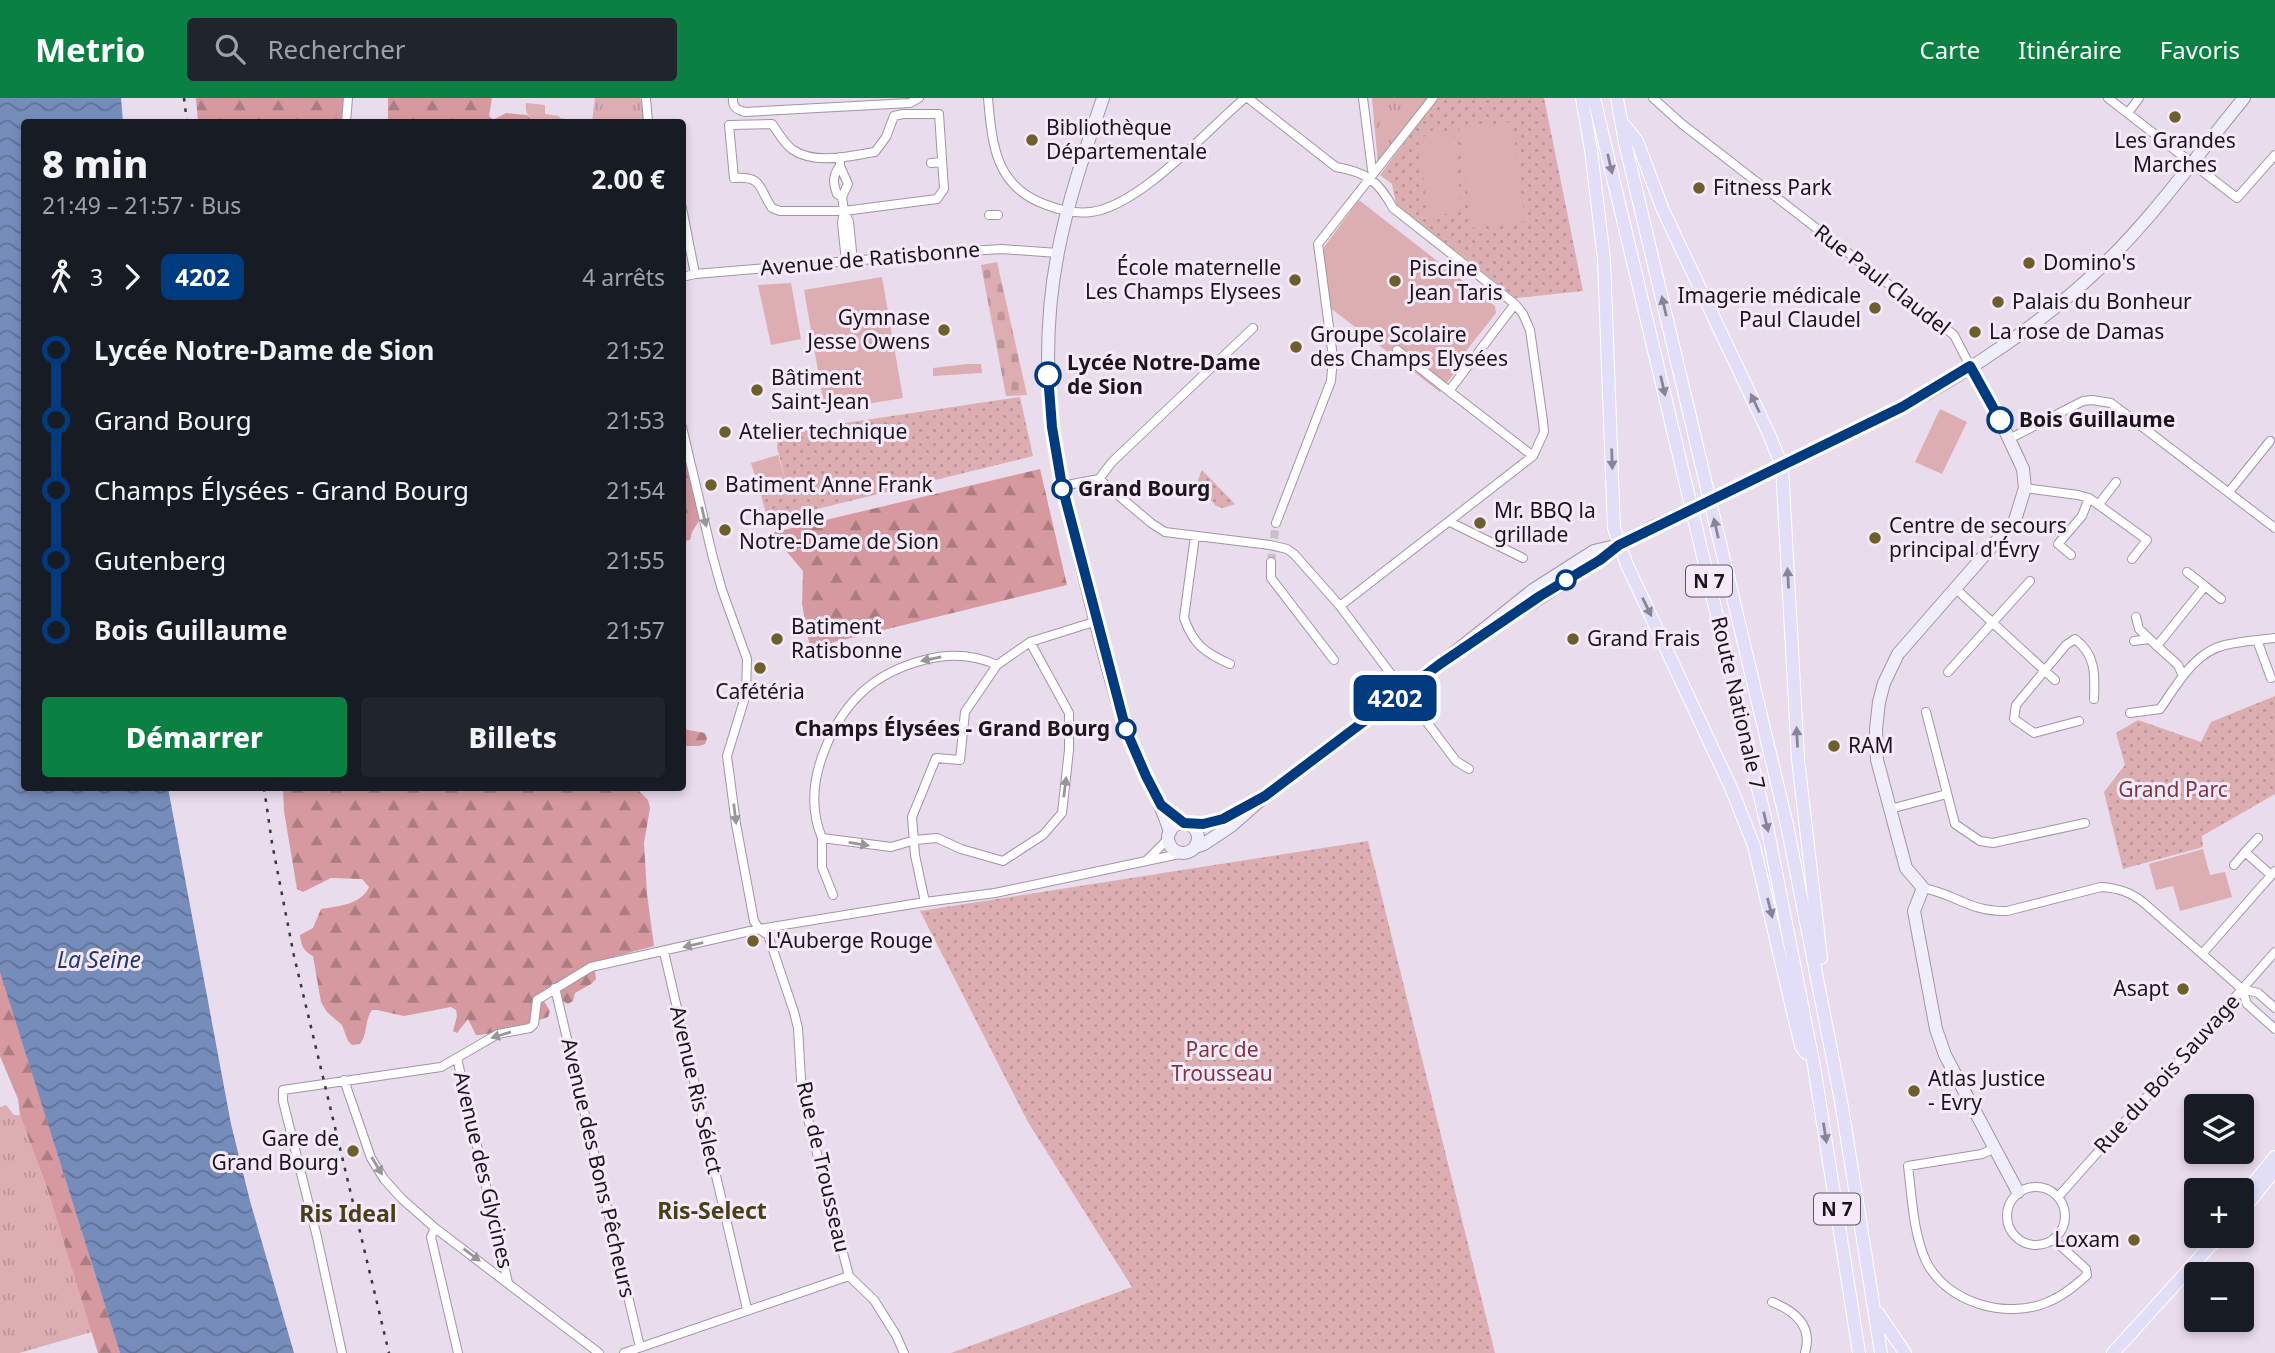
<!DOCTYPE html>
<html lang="fr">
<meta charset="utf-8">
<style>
:root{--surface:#171b24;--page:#20242c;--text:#f1f3f6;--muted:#9ea1a6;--accent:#0b8043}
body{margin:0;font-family:"Noto Sans",sans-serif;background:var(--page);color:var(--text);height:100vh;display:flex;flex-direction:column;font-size:26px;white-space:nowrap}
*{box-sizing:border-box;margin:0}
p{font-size:23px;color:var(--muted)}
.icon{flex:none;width:38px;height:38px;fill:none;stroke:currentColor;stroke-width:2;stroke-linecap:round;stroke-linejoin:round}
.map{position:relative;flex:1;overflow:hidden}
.panel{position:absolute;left:21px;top:21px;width:665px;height:672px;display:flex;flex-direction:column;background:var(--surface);border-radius:7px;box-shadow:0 4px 10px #0003}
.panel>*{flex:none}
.badge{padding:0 14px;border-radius:10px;font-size:24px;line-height:46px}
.fabs{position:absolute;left:2184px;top:996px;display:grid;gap:14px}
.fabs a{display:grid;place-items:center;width:70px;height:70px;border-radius:7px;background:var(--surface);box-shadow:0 4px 10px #0003;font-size:35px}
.map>.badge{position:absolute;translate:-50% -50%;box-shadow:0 0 0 4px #fff}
.legs{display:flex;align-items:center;gap:10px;height:77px;padding:0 21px;font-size:23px}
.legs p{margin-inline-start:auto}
.overview{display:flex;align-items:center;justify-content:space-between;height:119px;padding:0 21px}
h1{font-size:38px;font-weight:800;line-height:52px}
.primary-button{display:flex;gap:14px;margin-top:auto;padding:14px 21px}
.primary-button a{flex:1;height:80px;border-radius:7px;background:var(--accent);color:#fff;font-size:28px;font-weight:800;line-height:80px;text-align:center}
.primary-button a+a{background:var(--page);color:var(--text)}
ul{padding:0 21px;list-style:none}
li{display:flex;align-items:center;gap:24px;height:70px;font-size:26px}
li i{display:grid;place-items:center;width:10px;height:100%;margin:0 9px;background:currentColor}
li i::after{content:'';width:18px;height:18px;margin:-9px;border:5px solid;border-radius:50%;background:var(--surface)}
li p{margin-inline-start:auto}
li:first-child i{background:linear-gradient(#0000 50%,currentColor 0)}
li:last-child i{background:linear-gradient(currentColor 50%,#0000 0)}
header{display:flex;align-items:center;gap:42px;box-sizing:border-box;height:98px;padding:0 35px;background:var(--accent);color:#fff}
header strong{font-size:33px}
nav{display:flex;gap:38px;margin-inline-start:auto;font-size:24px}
.search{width:490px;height:63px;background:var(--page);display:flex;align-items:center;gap:18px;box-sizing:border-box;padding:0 24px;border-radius:7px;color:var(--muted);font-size:26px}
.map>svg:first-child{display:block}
.grass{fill:url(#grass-tufts)}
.forest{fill:url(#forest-firs)}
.cemetery{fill:url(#cemetery-stones)}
.park{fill:url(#park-dots)}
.pitch{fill:#dcaeb1}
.water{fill:url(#water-waves)}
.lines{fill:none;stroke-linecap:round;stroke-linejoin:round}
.street-tunnel{stroke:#cabece;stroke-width:8;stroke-dasharray:8 4;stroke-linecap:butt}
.street-casing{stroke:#a195a5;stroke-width:10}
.secondary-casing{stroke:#a195a5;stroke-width:14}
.primary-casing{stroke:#fff;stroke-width:14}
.street{stroke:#fff;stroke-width:8}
.secondary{stroke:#f0eefb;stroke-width:12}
.primary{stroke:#e2def8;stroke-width:12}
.rail{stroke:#3a343c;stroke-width:2.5;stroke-dasharray:3.5 7;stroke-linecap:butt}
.secondary-bridge-casing{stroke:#a195a5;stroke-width:14;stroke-linecap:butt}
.secondary-bridge{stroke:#f0eefb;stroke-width:12}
.oneway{fill:#888495}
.oneway2{fill:#989699}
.line-1-casing{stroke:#fff;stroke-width:16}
.line-1{stroke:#003b80;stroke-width:10}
.poi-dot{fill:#6c5f2c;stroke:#f6e9fa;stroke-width:2.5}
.stop-1-dot{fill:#fff;stroke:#003b80;stroke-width:3.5}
.labels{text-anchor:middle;stroke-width:6;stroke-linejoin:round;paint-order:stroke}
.shield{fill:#f6e9fa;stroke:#5d555f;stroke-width:2}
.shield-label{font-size:19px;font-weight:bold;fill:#1b161c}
.poi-label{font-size:21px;fill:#1b161c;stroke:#f6e9fa;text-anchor:start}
.street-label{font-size:21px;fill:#1b161c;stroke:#f6e9fa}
.stop-label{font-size:21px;font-weight:bold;fill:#1b161c;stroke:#f6e9fa;text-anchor:start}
.park-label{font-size:21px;fill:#803641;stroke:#f6e9fa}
.water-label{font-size:23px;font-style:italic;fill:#203972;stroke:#f6e9fa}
.neighbourhood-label{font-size:23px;font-weight:bold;fill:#4a4017;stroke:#f6e9fa}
</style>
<header>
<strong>Metrio</strong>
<div class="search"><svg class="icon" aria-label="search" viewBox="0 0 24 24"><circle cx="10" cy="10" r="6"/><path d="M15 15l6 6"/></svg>Rechercher</div>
<nav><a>Carte</a><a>Itinéraire</a><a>Favoris</a></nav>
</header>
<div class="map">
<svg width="2275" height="1255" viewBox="0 0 2275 1255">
<defs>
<pattern id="grass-tufts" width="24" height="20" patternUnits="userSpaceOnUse" patternTransform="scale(1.75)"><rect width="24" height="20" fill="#dcaeb1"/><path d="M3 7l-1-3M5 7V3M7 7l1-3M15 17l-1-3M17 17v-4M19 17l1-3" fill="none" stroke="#bc9598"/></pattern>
<pattern id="forest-firs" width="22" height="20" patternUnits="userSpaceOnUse" patternTransform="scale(1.75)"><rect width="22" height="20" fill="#d6999f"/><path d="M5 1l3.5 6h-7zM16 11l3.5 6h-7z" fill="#ad7c81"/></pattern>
<pattern id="cemetery-stones" width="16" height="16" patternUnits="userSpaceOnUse" patternTransform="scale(1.75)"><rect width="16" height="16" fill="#dcaeb1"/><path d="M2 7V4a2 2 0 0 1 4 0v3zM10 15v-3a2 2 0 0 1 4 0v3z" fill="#bc9598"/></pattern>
<pattern id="park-dots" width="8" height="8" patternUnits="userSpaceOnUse" patternTransform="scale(1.75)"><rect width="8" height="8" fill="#dcaeb1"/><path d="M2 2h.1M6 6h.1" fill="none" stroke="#bc9598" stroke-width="1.8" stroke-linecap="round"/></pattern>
<pattern id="water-waves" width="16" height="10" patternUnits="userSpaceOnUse" patternTransform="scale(1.75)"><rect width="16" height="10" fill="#768dbb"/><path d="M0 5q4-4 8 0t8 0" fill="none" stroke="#607297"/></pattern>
</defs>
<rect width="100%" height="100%" fill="#e9dced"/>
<path class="grass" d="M595,0H640L645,12L643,24H592Z
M1372,0H1430L1378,66Z
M526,5L545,7V16L559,18L560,20L572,22V24H535C528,18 525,15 526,5Z
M6,1007L14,1017H20L47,1090L92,1234L19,1255H0V1009Z"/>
<path class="forest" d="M196,0H346L344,24H198Z
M388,0H492L489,18L493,22L506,15L527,17L535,24H388Z
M682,332L702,418L692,434L690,442L683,443Z
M1040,371L1067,487L810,550L802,506L803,473L771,435Z
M683,631L705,635L707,640L705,646L699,648H683Z
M283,690H636L648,702L650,710L644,745L647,796L654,848L594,864L596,881L591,886L575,895L573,903L568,906L547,894L542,900L550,913L548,919L506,933L480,937H476L468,921L457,935L453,933L457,918L456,912L451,909L404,918L377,912H372C364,923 368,936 360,946L352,947L348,943L342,927L327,914L321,904L313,858C303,853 301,847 300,837L313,830L321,811C338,808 361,807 369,789L362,781L331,780L303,794L297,791L284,713Z
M0,867L27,959L120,1255H98L47,1090L20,1017L18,1001L0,958Z"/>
<path class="cemetery" d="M997,164L1027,297L1006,298L981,167Z"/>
<path class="park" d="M1438,0H1544L1583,193L1516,200L1396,106L1392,86L1380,77Z
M1020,299L1033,358L768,423L761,397L788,390L777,350L778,335Z
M1202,372L1235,406L1223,410L1216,408L1199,388L1198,382Z
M2275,598V696L2202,738L2203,749L2123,771L2104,694L2125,667L2116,635L2138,622L2201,644L2211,624Z
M1368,743L1495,1255H951L1132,1189L1028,1024L920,813Z"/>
<path class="pitch" d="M1512,24L1525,123L1472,130L1459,30Z
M1453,35L1462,114L1428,118L1419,39Z
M1359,102L1495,208L1496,215L1466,253L1467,258L1440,294L1329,209L1323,158L1324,149Z
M882,179L903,300L825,313L804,192Z
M791,185L801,241L771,247L758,187Z
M967,266H981L982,275L933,278V270Z
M1940,311L1967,324L1942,376L1915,364Z
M778,357L788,390L761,397L751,365Z
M2203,751L2210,777L2225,774L2232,799L2180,813L2173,788L2156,792L2149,766Z"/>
<path class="water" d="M0,0H121L123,24H24V690H168L231,1026L250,1103L294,1255H120L0,874Z"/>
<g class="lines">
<path class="street-tunnel" d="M1271,464L1276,425"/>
<g class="street-casing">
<path id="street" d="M646,0L648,24
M733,0C732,9 737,12 745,14L910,5L919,0
M988,0C992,45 995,88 1044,106C1059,112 1075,116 1091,114C1140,108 1207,32 1245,0
M1248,0L1336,69C1367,74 1379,84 1393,110L1515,206L1523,216L1530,232L1543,323L1544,334L1533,358L1340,508
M1363,0L1372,72
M1653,0L1682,26L1954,237L1970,268
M2108,0L2237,100L2275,57
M2128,15L2139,0
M903,16H939L944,91L937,101L844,113H780L772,110C758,90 764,78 734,80L729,27L772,26C778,34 784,46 793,52C816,67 849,58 875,54L886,39L894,18Z
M346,24L348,0
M840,59V68L848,86L842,99L844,113L842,125L846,163
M931,65L942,64
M840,68C832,78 833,85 837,96L842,99
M682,110L695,176
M844,113L849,124L853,163
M989,117H998
M682,179L695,176L969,153L1002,151L1058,155
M1515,206L1449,293L1533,358
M1397,252L1449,293
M682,329L713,460L722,492L747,561L746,596L727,658L736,726L754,823L759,831L768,837L794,914L798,930L802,998L849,1178L874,1202L896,1237L904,1255
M2009,341L2083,303L2092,302L2111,305L2275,430
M1099,381L1112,364L1253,230
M1062,388L1099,381L1151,425L1165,434L1270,447L1287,451L1294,456L1340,508L1456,663L1469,671
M2025,390L2078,397L2089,400L2147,442L2132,461
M2229,394L2270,343
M2099,406L2116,384
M1450,424L1523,460
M1276,425L1331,283L1333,259L1318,146L1433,0
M1195,438L1184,520C1193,546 1205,555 1230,566
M2071,457L2058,446L2082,418L2089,400
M1271,464V480L1334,562
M2187,474L2205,488
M1956,491L2055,582
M2136,519L2139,531L2157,548L2205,488L2221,501
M2257,542L2271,580
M2134,543L2149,541
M2157,548L2178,567L2183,578
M997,567C973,556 950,555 924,562C874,575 844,603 825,651C813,680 810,711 822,740L891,749L915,742L937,740L961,751L1003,763L1043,737L1062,715L1069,652V615L1030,544
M1948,574L2030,483
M1926,614L1955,726L1980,743L1993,745L2085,725
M2130,615L2160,611C2177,587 2194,554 2225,547C2242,543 2259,542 2275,540
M2079,623L2034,635L2014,621L2016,607L2066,547L2075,541C2096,557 2095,576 2094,601
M1890,711L1947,696
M822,740V769L833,797
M2245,754L2258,740
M1147,762L1168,741
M2234,767L2245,754L2271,777
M1923,790C1956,796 1969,814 2007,813L2101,789C2118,790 2131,794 2144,805L2242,891L2247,906L2275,931
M925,804L915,757L912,719L936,660L960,662L965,614L997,567L1030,544L1097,523
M664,854L747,1211
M2202,856L2275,773
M555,890L640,1249
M2242,891L2258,895L2275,910
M457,960L508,1185
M344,982L371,1060L384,1081L402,1101L435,1130L599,1255
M1995,1050L1982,1056L1908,1068C1912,1099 1913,1135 1926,1163C1946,1205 2007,1222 2048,1204C2063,1198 2075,1188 2087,1177L2086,1171L2053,1141
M2007 1118a29 29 0 1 1 58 0a29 29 0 1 1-58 0Z
M2058,1099L2275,854
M435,1130L431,1139L458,1255
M1772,1204C1795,1213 1813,1228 1805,1255
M342,1255L317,1139L283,1003V992L441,969L498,936L530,930L534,926L537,902L591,869L759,831L925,804L995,795L1184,755
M624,1255L849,1178"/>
</g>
<g class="secondary-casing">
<path id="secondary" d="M1103,0C1086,50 1068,102 1058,154C1043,231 1046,312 1062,388C1083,469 1100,551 1126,631C1138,666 1159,698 1170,734
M1970,268L1996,313L2023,371L2025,390L2015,422L1898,556L1884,585L1879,604L1876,631L1877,662L1906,770L1923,790L1914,813L1936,931L1945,957L2018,1094
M1742,387C1793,359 1848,337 1900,310C1969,274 2044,224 2100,170C2154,119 2196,58 2244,0
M1513,517L1600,462L1619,447L1655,428
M1168 740a15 15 0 1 1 30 0a15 15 0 1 1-30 0Z
M1188,726L1214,725L1243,710
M1195,749L1204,746L1231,728L1265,698L1440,566L1533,492L1594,453L1619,447"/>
</g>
<g class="primary-casing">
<path id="primary" d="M1582,0L1591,52L1604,161L1614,430L1627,467L1732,692L1754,748L1801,948L1806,955
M1594,0L1767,728L1814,968L1859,1255
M1617,0L1625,45L1787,727L1841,1003L1881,1255
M1624,27L1637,43L1663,112L1768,334L1782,368L1798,661L1821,860
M2242,1099L2275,1059
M2242,1113L2275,1072
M1878,1215L1905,1255
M2113,1255L2219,1138"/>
</g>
<use href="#street" class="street"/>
<use href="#secondary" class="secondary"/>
<use href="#primary" class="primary"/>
<path class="rail" d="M184,0L187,24
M264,690L272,745L294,858L389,1255"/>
<g class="secondary-bridge-casing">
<path id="secondary-bridge" d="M1655,428L1742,387"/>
</g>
<use href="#secondary-bridge" class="secondary-bridge"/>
</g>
<defs><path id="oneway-solid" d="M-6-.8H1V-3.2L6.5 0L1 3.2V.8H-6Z" transform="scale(1.75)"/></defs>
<g class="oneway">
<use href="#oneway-solid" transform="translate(1610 66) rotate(77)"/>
<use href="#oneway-solid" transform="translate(1664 208) rotate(-103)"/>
<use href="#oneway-solid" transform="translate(1663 288) rotate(77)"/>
<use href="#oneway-solid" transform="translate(1755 305) rotate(-115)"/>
<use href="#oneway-solid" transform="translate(1612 361) rotate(88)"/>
<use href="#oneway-solid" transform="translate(1716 430) rotate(-103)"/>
<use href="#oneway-solid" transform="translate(1788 480) rotate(-93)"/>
<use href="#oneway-solid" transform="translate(1647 509) rotate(64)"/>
<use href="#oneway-solid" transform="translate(1797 639) rotate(-93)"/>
<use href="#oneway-solid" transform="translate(1766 724) rotate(77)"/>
<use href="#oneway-solid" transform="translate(1770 810) rotate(76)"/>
<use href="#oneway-solid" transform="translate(1825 1035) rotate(81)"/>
</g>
<g class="oneway2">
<use href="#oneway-solid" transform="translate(704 419) rotate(77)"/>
<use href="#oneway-solid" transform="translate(931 561) rotate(169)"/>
<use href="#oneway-solid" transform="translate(1065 689) rotate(-83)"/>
<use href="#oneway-solid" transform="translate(735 716) rotate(83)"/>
<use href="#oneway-solid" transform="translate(859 746) rotate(9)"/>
<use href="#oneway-solid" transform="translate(693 847) rotate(167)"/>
<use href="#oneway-solid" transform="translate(501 937) rotate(163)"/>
<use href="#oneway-solid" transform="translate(377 1068) rotate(59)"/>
<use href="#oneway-solid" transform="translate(472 1157) rotate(37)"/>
</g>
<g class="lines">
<g class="line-1-casing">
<path id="line-1" d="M1048,277L1052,329L1062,388L1126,632L1146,678L1161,707L1184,725L1203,726L1223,721L1265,698L1440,566L1540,498L1600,462L1619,447L1902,309L1970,268L2000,322"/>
</g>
<use href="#line-1" class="line-1"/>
</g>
<g class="poi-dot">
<circle cx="2175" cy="19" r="7"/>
<circle cx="1032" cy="42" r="7"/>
<circle cx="1699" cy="90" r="7"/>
<circle cx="2029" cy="165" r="7"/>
<circle cx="1295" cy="182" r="7"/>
<circle cx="1395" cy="183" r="7"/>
<circle cx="1998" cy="204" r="7"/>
<circle cx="1875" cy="210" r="7"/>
<circle cx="944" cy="232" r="7"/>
<circle cx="1975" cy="234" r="7"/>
<circle cx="1296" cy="249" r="7"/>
<circle cx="757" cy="292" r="7"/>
<circle cx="725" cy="334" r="7"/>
<circle cx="711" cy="387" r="7"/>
<circle cx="1480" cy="425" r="7"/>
<circle cx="725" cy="432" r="7"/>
<circle cx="1875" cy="440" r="7"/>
<circle cx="777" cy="541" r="7"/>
<circle cx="1573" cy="541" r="7"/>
<circle cx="760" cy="570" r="7"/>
<circle cx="1834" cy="648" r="7"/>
<circle cx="753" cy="843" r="7"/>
<circle cx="2183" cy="891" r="7"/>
<circle cx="1914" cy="993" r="7"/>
<circle cx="353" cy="1053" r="7"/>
<circle cx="2134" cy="1142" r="7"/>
</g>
<g class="stop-1-dot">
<circle cx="1048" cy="277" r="12"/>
<circle cx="2000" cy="322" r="12"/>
<circle cx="1062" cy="391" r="9"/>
<circle cx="1566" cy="482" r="9"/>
<circle cx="1126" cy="631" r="9"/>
</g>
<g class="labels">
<g class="shield">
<rect x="1686" y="467.5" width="46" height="31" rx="5"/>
<rect x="1814" y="1095.5" width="46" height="31" rx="5"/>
</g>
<g class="shield-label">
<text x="1709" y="490">N 7</text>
<text x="1837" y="1118">N 7</text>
</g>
<g class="poi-label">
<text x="1046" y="37">Bibliothèque<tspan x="1046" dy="24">Départementale</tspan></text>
<text x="2175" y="50" text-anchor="middle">Les Grandes<tspan x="2175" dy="24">Marches</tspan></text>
<text x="1713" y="97">Fitness Park</text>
<text x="2043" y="172">Domino's</text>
<text x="1281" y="177" text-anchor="end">École maternelle<tspan x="1281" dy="24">Les Champs Elysees</tspan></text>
<text x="1409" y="178">Piscine<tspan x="1409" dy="24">Jean Taris</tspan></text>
<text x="1861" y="205" text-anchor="end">Imagerie médicale<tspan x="1861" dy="24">Paul Claudel</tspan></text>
<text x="2012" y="211">Palais du Bonheur</text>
<text x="930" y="227" text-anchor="end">Gymnase<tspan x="930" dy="24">Jesse Owens</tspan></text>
<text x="1989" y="241">La rose de Damas</text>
<text x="1310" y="244">Groupe Scolaire<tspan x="1310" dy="24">des Champs Elysées</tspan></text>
<text x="771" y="287">Bâtiment<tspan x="771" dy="24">Saint-Jean</tspan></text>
<text x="739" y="341">Atelier technique</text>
<text x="725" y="394">Batiment Anne Frank</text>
<text x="1494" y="420">Mr. BBQ la<tspan x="1494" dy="24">grillade</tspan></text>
<text x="739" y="427">Chapelle<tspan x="739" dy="24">Notre-Dame de Sion</tspan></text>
<text x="1889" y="435">Centre de secours<tspan x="1889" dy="24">principal d'Évry</tspan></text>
<text x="791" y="536">Batiment<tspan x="791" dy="24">Ratisbonne</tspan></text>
<text x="1587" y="548">Grand Frais</text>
<text x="760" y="601" text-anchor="middle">Cafétéria</text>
<text x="1848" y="655">RAM</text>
<text x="767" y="850">L'Auberge Rouge</text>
<text x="2169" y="898" text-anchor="end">Asapt</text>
<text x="1928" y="988">Atlas Justice<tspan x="1928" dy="24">- Evry</tspan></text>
<text x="339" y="1048" text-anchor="end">Gare de<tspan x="339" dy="24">Grand Bourg</tspan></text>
<text x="2120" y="1149" text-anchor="end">Loxam</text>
</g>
<g class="street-label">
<text transform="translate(870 161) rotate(-5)" y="7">Avenue de Ratisbonne</text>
<text transform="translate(1882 182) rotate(38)" y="7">Rue Paul Claudel</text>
<text transform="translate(1738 605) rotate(77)" y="7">Route Nationale 7</text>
<text transform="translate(2167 976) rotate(-48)" y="7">Rue du Bois Sauvage</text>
<text transform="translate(696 992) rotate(77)" y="7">Avenue Ris Sélect</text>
<text transform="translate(823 1069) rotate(77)" y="7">Rue de Trousseau</text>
<text transform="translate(598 1070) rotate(77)" y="7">Avenue des Bons Pêcheurs</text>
<text transform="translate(483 1072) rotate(77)" y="7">Avenue des Glycines</text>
</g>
<g class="stop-label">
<text x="1067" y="272">Lycée Notre-Dame<tspan x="1067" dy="24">de Sion</tspan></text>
<text x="2019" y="329">Bois Guillaume</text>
<text x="1078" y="398">Grand Bourg</text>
<text x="1110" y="638" text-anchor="end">Champs Élysées - Grand Bourg</text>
</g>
<g class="park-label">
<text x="2173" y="699">Grand Parc</text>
<text x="1222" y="959">Parc de<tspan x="1222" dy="24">Trousseau</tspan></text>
</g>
<g class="water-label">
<text x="99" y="870">La Seine</text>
</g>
<g class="neighbourhood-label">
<text x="712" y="1121">Ris-Select</text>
<text x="348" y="1124">Ris Ideal</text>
</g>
</g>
</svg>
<div class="fabs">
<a><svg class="icon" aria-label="layers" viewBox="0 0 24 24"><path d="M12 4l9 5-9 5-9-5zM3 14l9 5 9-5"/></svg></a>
<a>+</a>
<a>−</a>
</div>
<b class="badge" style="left:1395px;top:600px;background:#003b80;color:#fff">4202</b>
<section class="panel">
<div class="overview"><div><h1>8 min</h1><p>21:49 – 21:57 · Bus</p></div><b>2.00 €</b></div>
<div class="legs"><svg class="icon" aria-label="walk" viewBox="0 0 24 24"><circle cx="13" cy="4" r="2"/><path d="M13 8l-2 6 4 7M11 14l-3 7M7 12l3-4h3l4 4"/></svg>3<svg class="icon" aria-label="forward" viewBox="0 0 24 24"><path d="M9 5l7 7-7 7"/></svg><b class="badge" style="background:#003b80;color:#fff">4202</b><p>4 arrêts</p></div>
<ul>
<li><i style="color:#003b80"></i><b>Lycée Notre-Dame de Sion</b><p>21:52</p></li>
<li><i style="color:#003b80"></i><span>Grand Bourg</span><p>21:53</p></li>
<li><i style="color:#003b80"></i><span>Champs Élysées - Grand Bourg</span><p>21:54</p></li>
<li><i style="color:#003b80"></i><span>Gutenberg</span><p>21:55</p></li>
<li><i style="color:#003b80"></i><b>Bois Guillaume</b><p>21:57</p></li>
</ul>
<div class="primary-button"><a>Démarrer</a><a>Billets</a></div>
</section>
</div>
